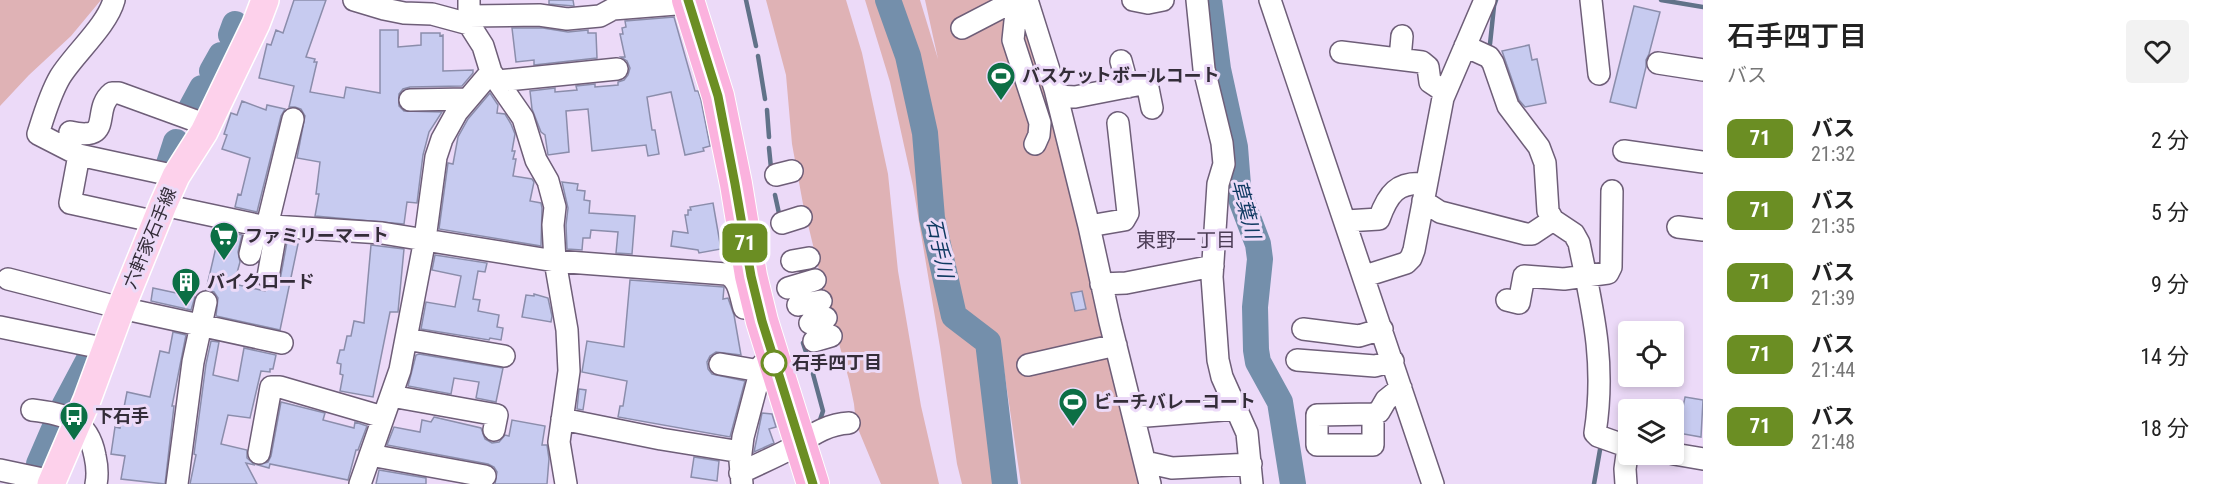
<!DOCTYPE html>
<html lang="ja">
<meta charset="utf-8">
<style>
:root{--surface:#fff;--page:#f2f2f2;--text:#222;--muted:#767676}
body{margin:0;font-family:"Roboto Condensed","Noto Sans JP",sans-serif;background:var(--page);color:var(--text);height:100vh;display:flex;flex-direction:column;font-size:22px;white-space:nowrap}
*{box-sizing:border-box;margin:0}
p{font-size:20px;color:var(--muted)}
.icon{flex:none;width:33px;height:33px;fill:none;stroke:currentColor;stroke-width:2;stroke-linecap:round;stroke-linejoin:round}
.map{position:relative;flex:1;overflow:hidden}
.side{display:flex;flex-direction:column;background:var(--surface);width:510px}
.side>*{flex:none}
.badge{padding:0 12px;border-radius:9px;font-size:21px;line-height:39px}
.controls{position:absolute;left:1618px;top:321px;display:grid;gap:12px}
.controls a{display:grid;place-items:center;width:66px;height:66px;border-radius:6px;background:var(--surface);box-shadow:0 3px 9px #0003;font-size:30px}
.map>.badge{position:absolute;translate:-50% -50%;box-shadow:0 0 0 3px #fff}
.round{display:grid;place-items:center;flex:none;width:63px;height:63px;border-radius:6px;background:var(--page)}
.summary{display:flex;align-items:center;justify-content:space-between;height:102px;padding:0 24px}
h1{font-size:28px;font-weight:600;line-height:45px}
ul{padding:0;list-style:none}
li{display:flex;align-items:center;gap:18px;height:72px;padding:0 24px}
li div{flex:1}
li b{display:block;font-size:22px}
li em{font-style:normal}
li .badge{min-width:66px;font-weight:700;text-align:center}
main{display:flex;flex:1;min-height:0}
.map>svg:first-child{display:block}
.green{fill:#dfb2b5}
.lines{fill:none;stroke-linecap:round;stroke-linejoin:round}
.stream{stroke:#617289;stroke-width:4.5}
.canal{stroke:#748fab;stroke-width:15}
.river{stroke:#748fab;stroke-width:26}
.building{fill:#c7cbf0;stroke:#8b8dab;stroke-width:1.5}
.minor-casing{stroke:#6e5e78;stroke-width:24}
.major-casing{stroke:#fff;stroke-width:30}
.highway-casing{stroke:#fff;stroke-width:34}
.minor{stroke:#fff;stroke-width:21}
.major{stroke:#fdd1eb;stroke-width:27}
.highway{stroke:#fbb2de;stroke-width:32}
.line-casing{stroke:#fff;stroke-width:14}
.line{stroke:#6b8e23;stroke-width:9}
.stop-dot{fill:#fff;stroke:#6b8e23;stroke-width:3}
.labels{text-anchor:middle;stroke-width:6;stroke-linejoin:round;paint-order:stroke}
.poi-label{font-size:18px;font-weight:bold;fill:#342d39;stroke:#ecdaf8;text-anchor:start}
.street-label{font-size:18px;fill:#342d39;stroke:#ecdaf8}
.stop-label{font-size:18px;font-weight:bold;fill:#342d39;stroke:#ecdaf8;text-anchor:start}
.water-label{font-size:20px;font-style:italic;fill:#0f3961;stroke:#ecdaf8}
.neighbourhood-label{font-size:20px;fill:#4c3d56;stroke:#ecdaf8}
</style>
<main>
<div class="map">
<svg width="1703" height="484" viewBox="0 0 1703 484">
<rect width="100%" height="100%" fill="#ecdaf8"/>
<path class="green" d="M0,0H101L71,36L29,75L0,106Z
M766,0H846L862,53L888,174L898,271L921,406L939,484H881L856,424L854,404L849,380L821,278L803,204L792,144L786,75Z
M865,0H920L938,59L925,0H1017L1033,38L1146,484H1021L1000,343L1004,407L1014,484H962L957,464L940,347L913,186L890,82Z"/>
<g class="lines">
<path class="stream" d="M746,0L756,46
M1661,0L1703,7
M1490,44L1494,6L1496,0
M758,56L765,99
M767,110L769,137
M769,148L771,168
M775,195L780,218
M803,343L810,364
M813,374L823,411L819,423
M1594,484L1601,444"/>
<path class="canal" d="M71,391L72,395"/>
<path class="river" d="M888,0L908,56L925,133L932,218L954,316L988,342L1005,484
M1209,0L1218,69L1235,147L1238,185L1242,202L1258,244L1260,259L1255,307L1256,350L1258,362L1280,402L1293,484
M231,35L235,24
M212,71L221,55
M189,112L202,88
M167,170L176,142
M62,410L88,361
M39,464L58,420"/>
</g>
<path class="building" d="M294,0H326L306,57L315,59L314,62H317L310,92L344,98L346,87L380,93V30H398V47L421,45V33H440V36L443,35V71L473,70V73L462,86L410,87L403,89L399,94V106L404,111L442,112L429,132L423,155L417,203L407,202L404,224L315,216L319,194H316L320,162L297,158L305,116L301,109L295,107H289L294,86L259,78L267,44L271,45L276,30L283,33Z
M549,0H573L574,6L549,4Z
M1634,6L1660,12L1649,54L1646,60V67L1636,108L1610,102Z
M674,17L695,91H698L701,100L710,146L703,148L704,151L685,155L671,92L647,97L652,130H655L659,154L648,156L646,145L592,151L588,109L566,111L569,152L548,155L545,135L541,132L532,109L530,91L555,88V92L577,90L576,86L595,84V87L618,85V82L624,80L628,75L630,68L627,61L621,57H625L620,34H623L622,28L626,27L625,21Z
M512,28H543L568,32L588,30V33H596L597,58L534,65V60L516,62Z
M1529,45L1532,60L1537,59L1546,103L1525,107L1519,100L1502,51Z
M490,93L498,105L497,113L505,114L511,124L515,134L512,151H515L513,159H516L513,176L532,179L534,182L530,201L541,203L542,208L541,246L439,229L448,163L453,164L458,137L468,119Z
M242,101L266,110L267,105L285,109L281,116L257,212L235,207L238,194L241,195L250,158L222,149L227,135L224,134L231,113L237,115Z
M562,182L578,184L577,190L585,191L584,200L590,201L589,213L635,216L632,254L616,253L618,232L591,230L590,238H583L582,250L567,249L566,225L568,208Z
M713,203L721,249L699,253L698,250L671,246L673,231L688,233L685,215H688V210H691L690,207Z
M220,230L242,235L238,252L240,262L234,284L265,291V289H272L277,286L280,280L287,242L298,244L280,330L216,316L218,298L214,292L206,290Z
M371,245L404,249L398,312H390L373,397L340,391L343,375L340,374L341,364L337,363L340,350H344L347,336H351L354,321L364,323Z
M435,255L487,263L485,272L478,271L473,299L480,300L478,311L499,315L497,327L503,328L501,340L490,338L489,340L421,329L426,302L455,307L461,276L432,270Z
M630,280L724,287L723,299L728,298L734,315L741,355L716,352L710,356L707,362L708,369L712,374L745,381L730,437L618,417L620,406H623L627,381L582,372L587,341L624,347Z
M153,288L195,297L191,310L151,301Z
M1082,291L1086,309L1075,311L1071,293Z
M534,294L548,298L552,316L551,322L522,317L526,295L534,296Z
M173,332L186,335L172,406H174L165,484L121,479L125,456L111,454L115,427L120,428L127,392L150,397L160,351L169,353Z
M211,341L219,342L213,375L238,381L244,348L276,355L273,369H270V372L261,371L250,418L228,415L221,444L247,450V458L255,465L246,463L257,484H190L196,455L194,454L206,364Z
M419,354L503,368L496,402L476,398L479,382L454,378L451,394L408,386L416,355Z
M579,389L586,390L583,410L577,409Z
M1685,397L1703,400L1701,437L1678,433Z
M281,402L325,413L323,420L354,428L355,422L367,426L358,450H356L348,480L270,464L269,468L258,465L268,462L271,456Z
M762,413L772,414L776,427L769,429L774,443L754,452Z
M434,417L481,428L485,439L492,443L499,442L505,435L509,436L512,420L545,426L542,445H547L549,459L547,484H495L497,472L494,467L488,464L387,445L394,427L420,432L422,420L431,422Z
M694,457L719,461L717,481L691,477Z
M379,470L426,478V484H376Z"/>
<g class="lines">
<g class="minor-casing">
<path id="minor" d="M114,0C107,26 74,54 60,77C50,94 44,115 38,134L79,155L176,176
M354,0L384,9L404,13L432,14L469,24
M469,0V24L483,46L491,72L523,118L536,160L548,181L555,207L553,225L555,261L567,330L569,371L559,442L566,484
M1027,0L1055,89L1089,226L1110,322L1150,484
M1133,0L1148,3L1163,0
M1197,0L1204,69L1222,143L1224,164L1218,184L1212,277L1218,360L1222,377L1247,433L1252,484
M1270,0L1433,484
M1591,0L1599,74
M1028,4L1015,21L1013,40L1040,123L1039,135L1035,144
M469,16L539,15L567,19L600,16L613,9L689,3
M962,28L1016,0
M1465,46L1489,57L1493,63L1508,106L1539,147L1545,163L1548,211L1553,220L1574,234L1579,243C1593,311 1606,363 1595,433L1598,436L1629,447
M1341,52L1422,62L1428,67L1430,82L1445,92
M1400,59L1402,36
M1121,61L1128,87
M1658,63L1703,70
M498,81L617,69
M1057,96L1075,97L1147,83L1152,108
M410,100L468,99
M70,132C115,142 91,110 112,93H119L207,125
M1624,151L1703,162
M79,155L70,203L157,222
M776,175L792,171
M1423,201L1440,212L1526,234H1532L1553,220
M163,205L257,225L382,233L555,261L726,274C739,278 740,295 744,308
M1346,221L1379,219C1388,194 1397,181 1426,184
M782,223L801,217
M267,226L293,119
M1089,226L1124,220L1128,213L1118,123
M1678,227L1703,230
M250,254L257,225
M792,261L809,258
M1365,276L1406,263L1411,258L1414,250L1443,98L1485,0
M268,277L277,226
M8,279L121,308L282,343
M1101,284L1126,283L1213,266
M788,288L815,280
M1507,300L1519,303L1524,276L1564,279L1608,273L1611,267L1612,191
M798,305L821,301
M810,323L826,318
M0,327L107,349
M1303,329L1359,336L1382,329
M406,339L504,356
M814,341L831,336
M1297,360L1375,366L1393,361
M720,364L760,371
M1028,365L1116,345
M391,396L497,415L494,430
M32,410C65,414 88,419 95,456C97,465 98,474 96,484
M1373,414V445H1317V415L1373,414L1379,412L1386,400L1401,388
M1134,417L1236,409
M562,419L661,439L741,452
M259,453L271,387H280L383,417
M1674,454L1703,459
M370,455L485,476
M1145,462L1172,468L1251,464
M0,470L52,481
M740,473C756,465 773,458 788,450C808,438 825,424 849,423
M177,484L193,362L206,302
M360,484L400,370L425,239L436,157L442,139L457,112L491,72
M742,484L740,461L743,437L762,365L772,357
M1626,484L1625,469L1628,447"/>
</g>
<g class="major-casing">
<path id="major" d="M51,484L87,400L121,308L163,205L176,176L204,132L256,24L265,0"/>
</g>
<g class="highway-casing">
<path id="highway" d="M688,0L718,96L736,184L751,276L762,321L813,484"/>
</g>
<use href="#minor" class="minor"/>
<use href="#major" class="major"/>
<use href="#highway" class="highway"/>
</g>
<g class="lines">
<g class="line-casing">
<path id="line" d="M688,0L718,96L735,184L751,276L762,321L813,484"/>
</g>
<use href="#line" class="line"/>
</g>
<defs>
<g id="stadium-pin" transform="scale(1.5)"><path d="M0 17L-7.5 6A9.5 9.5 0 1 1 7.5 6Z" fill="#0c6f45" stroke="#ecdaf8"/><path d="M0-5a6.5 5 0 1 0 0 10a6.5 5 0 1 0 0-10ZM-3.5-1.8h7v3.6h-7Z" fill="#fff"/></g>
<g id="supermarket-pin" transform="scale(1.5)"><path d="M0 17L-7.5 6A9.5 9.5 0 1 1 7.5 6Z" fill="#0c6f45" stroke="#ecdaf8"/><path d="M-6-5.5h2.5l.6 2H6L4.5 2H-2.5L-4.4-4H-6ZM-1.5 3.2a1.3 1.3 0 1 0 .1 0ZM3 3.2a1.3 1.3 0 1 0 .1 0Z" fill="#fff"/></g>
<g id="building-pin" transform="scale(1.5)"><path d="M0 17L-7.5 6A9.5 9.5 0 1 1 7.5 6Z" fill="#0c6f45" stroke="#ecdaf8"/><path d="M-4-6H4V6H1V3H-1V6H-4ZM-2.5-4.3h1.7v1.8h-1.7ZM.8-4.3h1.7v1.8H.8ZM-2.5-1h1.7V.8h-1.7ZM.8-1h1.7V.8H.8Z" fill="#fff"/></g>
<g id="bus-pin" transform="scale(1.5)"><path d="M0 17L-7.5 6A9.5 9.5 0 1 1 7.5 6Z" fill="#0c6f45" stroke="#ecdaf8"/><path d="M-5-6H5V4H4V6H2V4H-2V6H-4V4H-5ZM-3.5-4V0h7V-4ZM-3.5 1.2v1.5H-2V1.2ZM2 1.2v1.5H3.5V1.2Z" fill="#fff"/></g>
</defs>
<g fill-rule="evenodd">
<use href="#stadium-pin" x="1001" y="76"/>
<use href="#supermarket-pin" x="224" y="236"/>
<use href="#building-pin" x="186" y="282"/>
<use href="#stadium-pin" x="1073" y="402"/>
<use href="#bus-pin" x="74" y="416"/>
</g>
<circle class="stop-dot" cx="774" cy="363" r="12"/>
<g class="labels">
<g class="poi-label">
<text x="1022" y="82">バスケットボールコート</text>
<text x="245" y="242">ファミリーマート</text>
<text x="207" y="288">バイクロード</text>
<text x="1094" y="408">ビーチバレーコート</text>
<text x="95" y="422">下石手</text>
</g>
<g class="street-label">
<text transform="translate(150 238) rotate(-67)" y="6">六軒家石手線</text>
</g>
<g class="stop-label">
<text x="792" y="369">石手四丁目</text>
</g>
<g class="water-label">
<text transform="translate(1246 209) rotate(75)" y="7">草葉川</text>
<text transform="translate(940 248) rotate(78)" y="7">石手川</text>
</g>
<g class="neighbourhood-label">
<text x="1186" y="247">東野一丁目</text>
</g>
</g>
</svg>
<div class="controls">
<a><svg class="icon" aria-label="locate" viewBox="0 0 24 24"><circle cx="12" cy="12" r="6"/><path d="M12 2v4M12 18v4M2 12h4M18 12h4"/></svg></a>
<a><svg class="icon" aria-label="layers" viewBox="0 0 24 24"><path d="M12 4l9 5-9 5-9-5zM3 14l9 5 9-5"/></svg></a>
</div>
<b class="badge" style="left:745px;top:243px;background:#6b8e23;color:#fff">71</b>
</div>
<section class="side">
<div class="summary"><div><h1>石手四丁目</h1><p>バス</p></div><a class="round"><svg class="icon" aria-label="heart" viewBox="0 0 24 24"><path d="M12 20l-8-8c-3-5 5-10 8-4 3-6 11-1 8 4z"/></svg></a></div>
<ul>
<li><span class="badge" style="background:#6b8e23;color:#fff">71</span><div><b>バス</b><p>21:32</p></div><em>2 分</em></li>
<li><span class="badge" style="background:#6b8e23;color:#fff">71</span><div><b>バス</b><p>21:35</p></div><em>5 分</em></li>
<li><span class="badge" style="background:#6b8e23;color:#fff">71</span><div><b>バス</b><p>21:39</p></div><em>9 分</em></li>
<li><span class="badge" style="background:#6b8e23;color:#fff">71</span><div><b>バス</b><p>21:44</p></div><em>14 分</em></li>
<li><span class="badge" style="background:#6b8e23;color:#fff">71</span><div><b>バス</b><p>21:48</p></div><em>18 分</em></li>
</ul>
</section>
</main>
